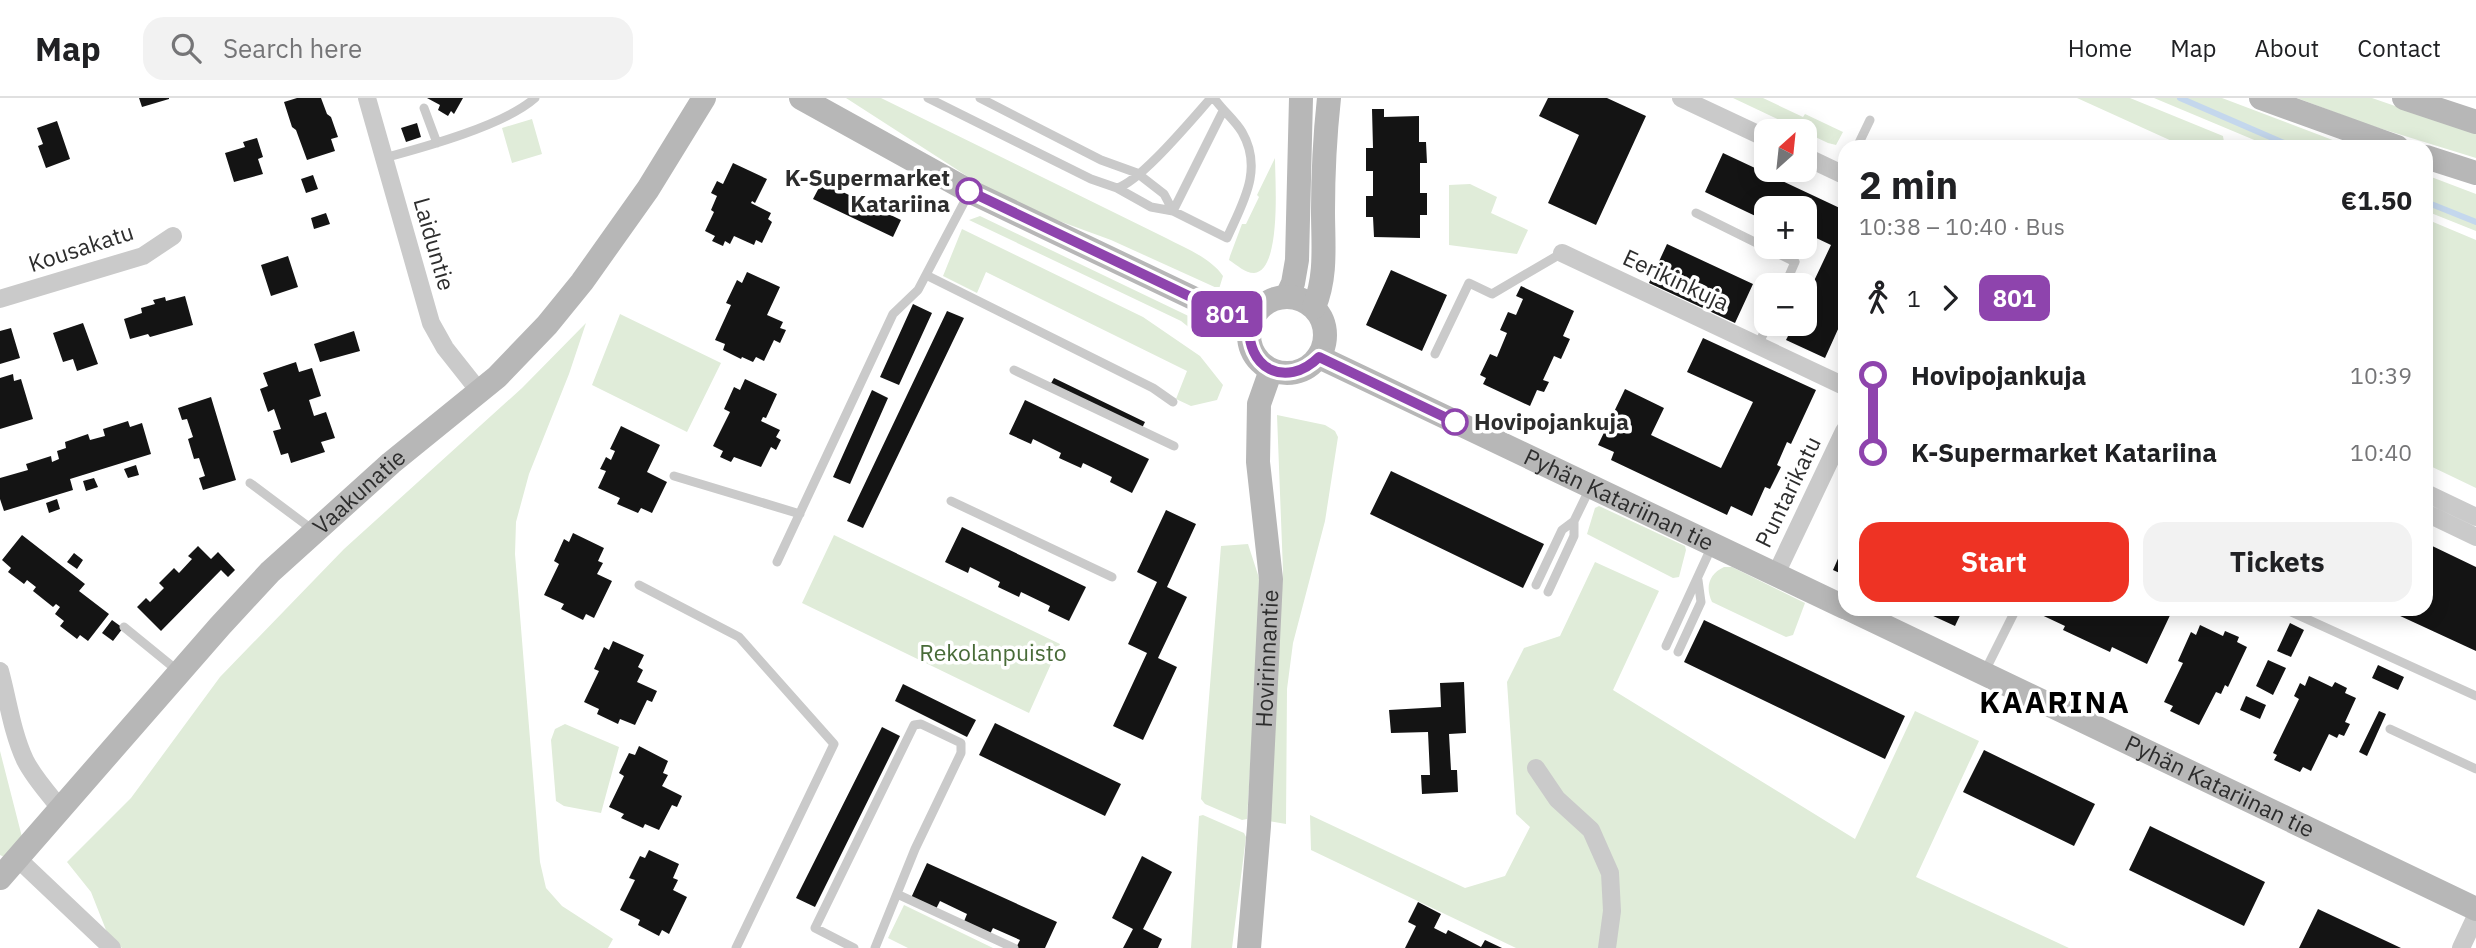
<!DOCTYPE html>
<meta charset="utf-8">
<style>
:root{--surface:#fff;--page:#f2f2f2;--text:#202124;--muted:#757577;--line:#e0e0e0;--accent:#ee3324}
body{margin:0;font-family:"IBM Plex Sans",sans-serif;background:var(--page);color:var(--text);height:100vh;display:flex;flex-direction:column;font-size:26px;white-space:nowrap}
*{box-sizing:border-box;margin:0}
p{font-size:23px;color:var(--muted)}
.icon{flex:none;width:38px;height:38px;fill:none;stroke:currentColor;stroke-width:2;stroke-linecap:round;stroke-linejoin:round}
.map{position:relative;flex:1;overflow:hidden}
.panel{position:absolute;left:1838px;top:42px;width:595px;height:476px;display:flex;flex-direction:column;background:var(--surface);border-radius:21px;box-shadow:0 4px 18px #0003}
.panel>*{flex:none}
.badge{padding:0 14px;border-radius:10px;font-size:24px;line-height:46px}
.needle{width:46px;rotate:27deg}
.controls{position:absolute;left:1754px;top:21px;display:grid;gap:14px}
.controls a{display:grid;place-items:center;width:63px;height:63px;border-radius:14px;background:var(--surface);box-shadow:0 4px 18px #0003;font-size:35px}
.map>.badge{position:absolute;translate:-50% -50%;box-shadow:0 0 0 4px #fff}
.legs{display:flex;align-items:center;gap:10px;height:77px;padding:0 21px;font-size:23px}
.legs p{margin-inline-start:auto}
.headline{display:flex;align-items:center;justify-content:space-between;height:119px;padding:0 21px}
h1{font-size:38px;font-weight:800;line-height:52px}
.cta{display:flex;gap:14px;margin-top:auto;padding:14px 21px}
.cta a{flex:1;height:80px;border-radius:21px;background:var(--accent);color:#fff;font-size:28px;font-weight:800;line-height:80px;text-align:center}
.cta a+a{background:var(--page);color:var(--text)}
ul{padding:0 21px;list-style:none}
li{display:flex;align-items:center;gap:24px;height:77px;font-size:26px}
li i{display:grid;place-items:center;width:10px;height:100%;margin:0 9px;background:currentColor}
li i::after{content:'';width:18px;height:18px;margin:-9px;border:5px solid;border-radius:50%;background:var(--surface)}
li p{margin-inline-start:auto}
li:first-child i{background:linear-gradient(#0000 50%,currentColor 0)}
li:last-child i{background:linear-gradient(currentColor 50%,#0000 0)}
header{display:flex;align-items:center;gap:42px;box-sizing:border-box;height:98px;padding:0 35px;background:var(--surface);border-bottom:2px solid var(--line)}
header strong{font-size:33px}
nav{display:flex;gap:38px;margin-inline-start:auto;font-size:24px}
.search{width:490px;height:63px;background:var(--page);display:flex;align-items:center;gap:18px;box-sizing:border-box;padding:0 24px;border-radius:21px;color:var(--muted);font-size:26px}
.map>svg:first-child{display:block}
.green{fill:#e0ecd9}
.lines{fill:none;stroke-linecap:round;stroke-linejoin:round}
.stream{stroke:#c4d7ed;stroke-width:6}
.building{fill:#141414}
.lane{stroke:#cacaca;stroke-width:9}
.street{stroke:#cacaca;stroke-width:18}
.secondary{stroke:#b7b7b7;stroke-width:24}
.line-1-casing{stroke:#fff;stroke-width:16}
.line-1{stroke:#8e44ad;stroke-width:10}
.stop-1-dot{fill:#fff;stroke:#8e44ad;stroke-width:3.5}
.labels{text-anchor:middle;stroke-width:7;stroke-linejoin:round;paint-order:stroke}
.stop-label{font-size:23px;font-weight:bold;fill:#2d2d2d;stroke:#fff;text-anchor:end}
.street-label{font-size:23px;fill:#2d2d2d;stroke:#fff}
.park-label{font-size:23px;fill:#486b38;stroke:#fff}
.district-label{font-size:30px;font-weight:bold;letter-spacing:2px;fill:#000;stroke:#fff}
</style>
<header>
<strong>Map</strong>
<div class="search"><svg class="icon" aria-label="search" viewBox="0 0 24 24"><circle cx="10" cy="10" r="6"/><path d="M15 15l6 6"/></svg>Search here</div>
<nav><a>Home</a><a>Map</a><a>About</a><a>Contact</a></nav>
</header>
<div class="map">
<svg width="2476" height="850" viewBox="0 0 2476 850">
<rect width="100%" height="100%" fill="#fff"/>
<path class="green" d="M846,0H881L1166,140C1185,150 1211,160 1223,178L1219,191L1111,142L1029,112L984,89Z
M1733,0H1763L1803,19L1805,16L1843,34L1836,47L1828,45Z
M2077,0H2130L2223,38L2224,44L2222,49H2185Z
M2154,0H2222L2351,49H2271Z
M2297,0H2372L2476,36V60L2366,26Z
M532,21L542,56L512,65L502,30Z
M1275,60C1275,81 1282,173 1254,175C1245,175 1237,167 1229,162L1230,158L1242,126H1246L1259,99L1257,97Z
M2426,77L2476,96V133L2426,113Z
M1470,86L1497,99L1491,115L1528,132L1517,156L1449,147V87Z
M980,118L1201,224L1196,235L1181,223L969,122Z
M2426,121L2476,142V390L2426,366Z
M962,131L1143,219L1200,258L1223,287L1217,302L1191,308L1176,301L1187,273L986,174L977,195L943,178Z
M620,216L721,265L687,334L592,287Z
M586,225L569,276L529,376L516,424L515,456L540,764L546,790L562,808L613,841L608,850H122L108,837L91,794L67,764L131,700L220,579L344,451L522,290Z
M1277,317L1325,327L1335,333L1338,339L1325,423L1293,545L1287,591L1286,726L1268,723L1283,473Z
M1599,408L1685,448L1686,452L1679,479L1673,480L1587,436L1595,410Z
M834,437L1060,546L1029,615L802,505Z
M1248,446L1259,480L1257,559L1247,721L1242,722L1205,706L1201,701L1221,448Z
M1595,464L1659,493L1613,592L1855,741L1915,613L1979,643L1916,779L2069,850H1516L1311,752L1310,717L1465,790L1505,778L1530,729L1516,716L1507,584L1524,550L1560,538Z
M1724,469H1732L1805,505L1793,537L1786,539L1712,504C1705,489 1709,476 1724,469Z
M565,626L619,649L601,715L564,708L556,703L551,642L555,631Z
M0,653L22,739L4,759L0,757Z
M1203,717L1244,735L1246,739L1232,850H1191L1199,718Z
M904,807L993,850H908L888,840Z"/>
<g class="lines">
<path class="stream" d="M2180,0L2293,49
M2426,104L2476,124"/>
</g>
<path class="building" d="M139,0H169V1L142,9Z
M297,0H321L327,16L331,19L338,39L331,41L335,53L307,62L296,32L292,29L284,4Z
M427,0H463L454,16L451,13L448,18L438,12L440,7Z
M1548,0H1607L1646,18L1596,127L1548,105L1579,37L1539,18Z
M1372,11H1384V19L1419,18V44H1426L1427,65H1420V95H1427V117H1420V140L1374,139L1373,119H1366V98H1373V73H1366V50H1373Z
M57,23L70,61L46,70L38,48L43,46L37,30Z
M417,25L421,39L406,44L401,30Z
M257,40L263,59L258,61L263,76L234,84L225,55L245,49L243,44Z
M1723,55L1844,112V218L1825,260L1786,242L1794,226H1804V204L1831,147L1812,138L1809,144L1804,141V110H1766V123L1705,94Z
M733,65L767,81L755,105L752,103L751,105L771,115L768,121L772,124L762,145L756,142L754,147L734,138L730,146L725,143L723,148L712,143L715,138L705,133L714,114L711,112L717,98L711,95L717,83L723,86Z
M313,77L318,91L306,95L301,81Z
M822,84L901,122L893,139L813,101Z
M326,115L330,126L314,131L311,120Z
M1667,146L1753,186L1735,225L1649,185Z
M288,158L298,189L271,198L261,167Z
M1391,172L1447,197L1422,253L1366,227Z
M747,174L780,189L767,217L783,224L780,230L786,232L780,245L774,242L764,263L756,259L753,264L742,259L741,261L723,252L725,246L715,242L731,207L726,205L737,182L742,185Z
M1521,188L1574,213L1563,238L1570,241L1561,261L1554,258L1543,282L1549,284L1544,294L1537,292L1530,308L1483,286L1486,280L1480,277L1490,256L1497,259L1507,235L1500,232L1508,214L1516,217L1523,201L1516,198Z
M185,198L193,227L150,239L148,236L130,241L124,221L142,215L141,210L155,206L153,202L165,199L166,203Z
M913,206L932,215L899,287L880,279Z
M947,213L964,220L863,430L847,423Z
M83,225L98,266L77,273L73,261L63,264L53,235Z
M11,230L20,260L0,266V233Z
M354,233L360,253L320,264L314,246Z
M1703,240L1816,292L1791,346L1787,344L1777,367L1781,369L1770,391L1765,389L1752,418L1731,408L1727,417L1611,362L1614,354L1598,347L1625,291L1664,310L1651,337L1721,370L1753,304L1687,274Z
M296,264L299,274L312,270L321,298L309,302L314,318L326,314L335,340L321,344L325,354L291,365L288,355L281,357L273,333L281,331L274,311L268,314L260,291L268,288L263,275Z
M13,276L14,283L21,281L33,321L0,331V280Z
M1054,280L1145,324L1141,332L1050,287Z
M745,281L777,296L766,320L763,319L761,323L780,332L776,339L781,342L776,352L771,349L761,369L734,359L731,364L720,359L723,353L713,348L730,314L724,311L734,289L740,292Z
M872,292L888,300L850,386L833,379Z
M211,299L236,382L203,392L199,380L205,378L199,360L194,361L188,341L193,339L187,321L182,322L178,310Z
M1025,302L1149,361L1132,395L1110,384L1112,379L1083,365L1081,370L1059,360L1061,355L1033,341L1031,346L1009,336Z
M128,323L130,329L142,325L151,356L70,381L73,392L4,413L0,401V380L28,372L26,366L51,358L52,364L59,361L57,353L66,350L65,344L88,336L90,342L105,338L103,331Z
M621,328L660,347L647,374L667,384L652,415L641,410L638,415L617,406L620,400L598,390L606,373L600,371L606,359L611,362L615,353L610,351Z
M136,367L139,377L128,380L124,371Z
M1391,373L1544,446L1523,490L1370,416Z
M94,380L98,389L86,393L83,383Z
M57,401L60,411L49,415L46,405Z
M1166,412L1196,426L1167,489L1187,499L1158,560L1177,569L1143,642L1113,628L1147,555L1128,546L1157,484L1137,474Z
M962,429L1086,489L1069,523L1048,513L1050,508L1021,494L1019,499L998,489L1000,484L970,469L968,475L945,464Z
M573,435L604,450L598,463L603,465L597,476L612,483L594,520L586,516L583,522L561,511L564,506L544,497L559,466L554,463L564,441L569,444Z
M22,437L85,486L79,493L109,516L88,543L80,537L77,541L60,528L64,523L55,516L60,509L56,506L53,509L33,493L36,489L27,482L24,486L8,474L11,470L2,462Z
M2426,445L2476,469V553L2385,511H2426Z
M1844,447V477L1833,472Z
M198,448L211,461L218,454L235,472L228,479L221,472L161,533L137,509L146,500L150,504L164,490L159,485L174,470L179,475L192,461L188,458Z
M74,455L83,462L77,471L67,464Z
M1918,511H1963L1955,528Z
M2029,511H2173L2147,566L2112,549L2110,554L2063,532L2065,528Z
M112,522L123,530L113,543L102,535Z
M1704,522L1905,618L1885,661L1684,564Z
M2290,525L2304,532L2291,559L2277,553Z
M2200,527L2223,538L2225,533L2239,539L2237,544L2247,549L2228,589L2225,587L2221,596L2216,594L2199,627L2170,613L2173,608L2164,604L2183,565L2178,563L2191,534L2196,537Z
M613,543L644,557L638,569L643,572L637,584L657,593L652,604L647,602L635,627L620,621L618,626L597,616L599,611L584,604L599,573L594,571L604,549L609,552Z
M2268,562L2286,570L2273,597L2256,588Z
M2378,567L2404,579L2398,592L2372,580Z
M2309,578L2332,589L2335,584L2347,590L2345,595L2356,600L2345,624L2350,626L2344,638L2339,636L2337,640L2329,636L2311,673L2303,669L2300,674L2274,662L2277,657L2273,655L2299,601L2294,598L2300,585L2305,588Z
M1464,584L1466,635L1449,636L1451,672H1457L1458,694L1422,696L1421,677H1430L1428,634L1391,635L1389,612L1441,609L1440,585Z
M903,586L976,622L967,639L895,603Z
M2246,598L2266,607L2260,621L2240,612Z
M2379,613L2386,616L2367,658L2359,654Z
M995,625L1121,686L1105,718L979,657Z
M882,629L900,638L815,809L796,800Z
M639,648L668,663L663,675L668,677L662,688L682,698L677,709L672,707L659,732L645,726L643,730L621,720L624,716L609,709L624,678L619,675L629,655L635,657Z
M1984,652L2095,706L2074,748L1963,694Z
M2150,728L2265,784L2244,828L2129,772Z
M649,752L679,766L673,780L678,782L673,792L687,799L669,836L662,832L659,838L638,827L640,822L620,812L635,782L629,780L640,758L645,760Z
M1142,758L1172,774L1143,831L1162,841L1158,850H1123L1133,831L1112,820Z
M927,765L1057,824L1045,850H1016L1020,842L993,830L989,838L963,826L967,816L940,803L936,811L911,800Z
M1418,804L1441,816L1434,830L1446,836L1448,832L1481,849L1485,842L1502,850H1405L1416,828L1408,824Z
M2318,811L2401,850H2299Z"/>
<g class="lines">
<path class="lane" d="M928,0L1091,81L1117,90L1151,109L1173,113L1227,140C1242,106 1264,72 1242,34C1235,22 1222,12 1214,0
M980,0L1101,62L1137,75L1164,96L1173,113
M424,10L437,45
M1857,49L1870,22
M384,60C425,49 505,27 535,0
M1117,90C1141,83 1192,21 1211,0
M1173,113L1223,13
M1696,115L1795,164L1785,187
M926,177L1153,290L1173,304
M1758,247L1768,226
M1435,256L1469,185L1492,196L1562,155
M1014,272L1174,348
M674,378L800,416
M250,385L313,432
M951,403L1112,479
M777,464L893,216L918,192L969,95
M639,487L739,539L834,646L736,850
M1536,487L1562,432L1574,423
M1548,494L1574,438V423L1590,390
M2285,511L2476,598
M124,529L178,573
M1666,548L1712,448
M1678,554L1701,504L1698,482
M1985,573L2016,511
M2390,631L2476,671
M897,796L1014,850
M854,850L815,830L914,627L921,626L961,645V655L915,751L875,850"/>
<path class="street" d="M367,0L431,225L445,250L479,293
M1681,0L1766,40
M1804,58L1844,77
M1562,155L1844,288
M0,201L143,158L173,138
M2426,395L2476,419
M2426,415L2476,439
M1776,476L1844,333
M0,573C8,602 12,634 25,662C34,680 48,695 61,711
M1536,670L1557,701L1591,732L1610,775L1612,813L1607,850
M17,760L112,850
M2461,850L2476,818"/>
<g class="secondary">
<path d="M801,0L969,93L1216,211L1250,224"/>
<path d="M2261,0L2397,49"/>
<path d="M2404,0L2476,24"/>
<path d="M2426,59L2476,75"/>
<path d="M1287,198L1293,185L1297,162L1301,0"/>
<circle cx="1287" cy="237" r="38"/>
<path d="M1314,209C1327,178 1323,146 1323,113C1323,76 1325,37 1329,0"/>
<path id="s1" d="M1319,259L1844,509"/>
<path id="s2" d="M1849,511L2476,811"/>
<path id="s3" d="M0,780L220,528L270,474L391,365L497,279L547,227L582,184L648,91L704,0"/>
<path id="s4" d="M1249,850L1259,728L1271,481L1258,364L1259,306L1271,272"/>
</g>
</g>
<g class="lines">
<g class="line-1-casing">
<path id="line-1" d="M969,93L1216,211L1250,224C1244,270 1286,292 1319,259L1455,324"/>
</g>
<use href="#line-1" class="line-1"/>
</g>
<g class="stop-1-dot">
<circle cx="969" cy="93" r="12"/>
<circle cx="1455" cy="324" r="12"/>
</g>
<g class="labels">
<g class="stop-label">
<text x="950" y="88">K-Supermarket<tspan x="950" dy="26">Katariina</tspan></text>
<text x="1474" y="332" text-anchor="start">Hovipojankuja</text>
</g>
<g class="street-label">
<text transform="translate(434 146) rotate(74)" y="8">Laiduntie</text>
<text transform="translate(81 150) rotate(-18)" y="8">Kousakatu</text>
<text transform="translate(1676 182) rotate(25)" y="8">Eerikinkuja</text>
<text dy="8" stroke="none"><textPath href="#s3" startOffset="528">Vaakunatie</textPath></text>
<text transform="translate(1788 394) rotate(-64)" y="8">Puntarikatu</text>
<text dy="8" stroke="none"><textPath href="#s1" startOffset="332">Pyhän Katariinan tie</textPath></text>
<text dy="8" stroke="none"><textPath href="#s4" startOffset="290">Hovirinnantie</textPath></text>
<text dy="8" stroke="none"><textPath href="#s2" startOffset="411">Pyhän Katariinan tie</textPath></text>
</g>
<g class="park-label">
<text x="993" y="563">Rekolanpuisto</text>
</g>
<g class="district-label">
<text x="2055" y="615">KAARINA</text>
</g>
</g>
</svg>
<div class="controls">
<a><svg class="needle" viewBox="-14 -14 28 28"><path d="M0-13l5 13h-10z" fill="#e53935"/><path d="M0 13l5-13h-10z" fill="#757577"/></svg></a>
<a>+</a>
<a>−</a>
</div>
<b class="badge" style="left:1227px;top:216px;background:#8e44ad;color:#fff">801</b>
<section class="panel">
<div class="headline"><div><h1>2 min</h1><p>10:38 – 10:40 · Bus</p></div><b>€1.50</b></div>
<div class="legs"><svg class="icon" aria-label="walk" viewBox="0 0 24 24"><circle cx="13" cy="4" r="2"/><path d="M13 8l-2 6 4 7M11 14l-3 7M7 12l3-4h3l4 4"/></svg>1<svg class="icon" aria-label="forward" viewBox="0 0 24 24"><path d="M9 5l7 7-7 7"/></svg><b class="badge" style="background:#8e44ad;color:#fff">801</b></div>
<ul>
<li><i style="color:#8e44ad"></i><b>Hovipojankuja</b><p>10:39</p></li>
<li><i style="color:#8e44ad"></i><b>K-Supermarket Katariina</b><p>10:40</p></li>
</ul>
<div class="cta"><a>Start</a><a>Tickets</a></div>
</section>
</div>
